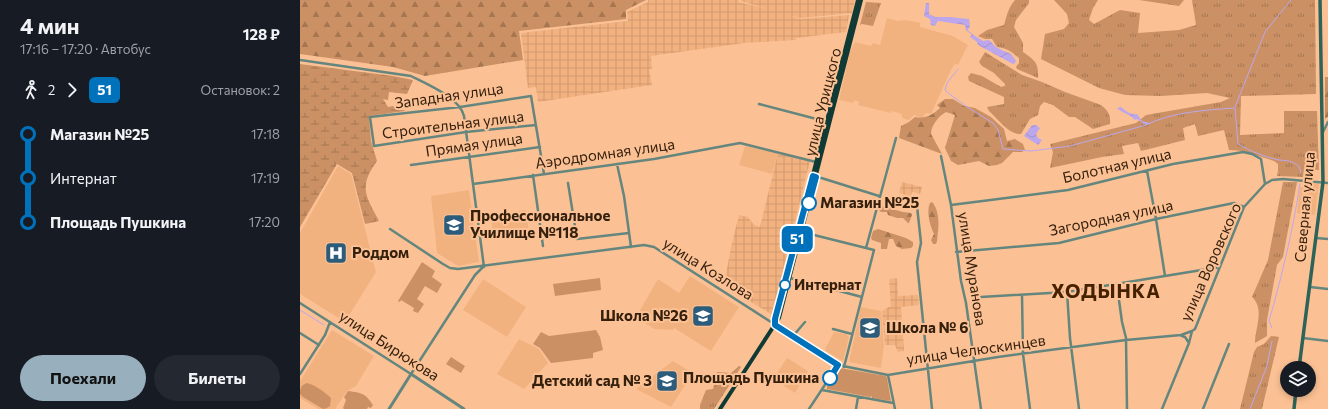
<!DOCTYPE html>
<html lang="ru">
<meta charset="utf-8">
<style>
:root{--surface:#171b24;--page:#242831;--text:#f1f3f6;--muted:#9ea1a6;--accent:#98afbe}
body{margin:0;font-family:Commissioner,sans-serif;background:var(--page);color:var(--text);height:100vh;display:flex;flex-direction:column;font-size:15px;white-space:nowrap}
*{box-sizing:border-box;margin:0}
p{font-size:13px;color:var(--muted)}
.icon{flex:none;width:22px;height:22px;fill:none;stroke:currentColor;stroke-width:2;stroke-linecap:round;stroke-linejoin:round}
.map{position:relative;flex:1;overflow:hidden}
.details{display:flex;flex-direction:column;background:var(--surface);width:300px}
.details>*{flex:none}
.badge{padding:0 8px;border-radius:6px;font-size:14px;line-height:26px}
.controls{position:absolute;left:980px;top:361px;display:grid;gap:8px}
.controls a{display:grid;place-items:center;width:36px;height:36px;border-radius:50%;background:var(--surface);box-shadow:0 2px 6px #0003;font-size:20px}
.map>.badge{position:absolute;translate:-50% -50%;box-shadow:0 0 0 2px #fff}
.legs{display:flex;align-items:center;gap:6px;height:44px;padding:0 20px;font-size:13px}
.legs p{margin-inline-start:auto}
.overview{display:flex;align-items:center;justify-content:space-between;height:68px;padding:0 20px}
h1{font-size:22px;font-weight:700;line-height:30px}
.primary-button{display:flex;gap:8px;margin-top:auto;padding:8px 20px}
.primary-button a{flex:1;height:46px;border-radius:24px;background:var(--accent);color:#111;font-size:16px;font-weight:700;line-height:46px;text-align:center}
.primary-button a+a{background:var(--page);color:var(--text)}
ul{padding:0 20px;list-style:none}
li{display:flex;align-items:center;gap:14px;height:44px;font-size:15px}
li i{display:grid;place-items:center;width:6px;height:100%;margin:0 5px;background:currentColor}
li i::after{content:'';width:10px;height:10px;margin:-5px;border:3px solid;border-radius:50%;background:var(--surface)}
li p{margin-inline-start:auto}
li:first-child i{background:linear-gradient(#0000 50%,currentColor 0)}
li:last-child i{background:linear-gradient(currentColor 50%,#0000 0)}
main{display:flex;flex:1;min-height:0}
.map>svg:first-child{display:block}
.built{fill:#f2b280}
.industrial{fill:url(#industrial-grid)}
.grass{fill:url(#grass-tufts)}
.forest{fill:url(#forest-firs)}
.wetland{fill:url(#wetland-marsh)}
.green{fill:#cb9164}
.water{fill:url(#water-waves)}
.lines{fill:none;stroke-linecap:round;stroke-linejoin:round}
.stream{stroke:#bda7ec;stroke-width:1}
.minor{stroke:#64867e;stroke-width:2.5}
.tertiary{stroke:#64867e;stroke-width:3}
.secondary{stroke:#2d6358;stroke-width:3.5}
.trunk{stroke:#103a33;stroke-width:4}
.line-1-casing{stroke:#fff;stroke-width:9}
.line-1{stroke:#0072bc;stroke-width:6}
.stop-1-dot{fill:#fff;stroke:#0072bc;stroke-width:2}
.labels{text-anchor:middle;stroke-width:4;stroke-linejoin:round;paint-order:stroke}
.street-label{font-size:15px;fill:#35200e;stroke:#fbc194}
.stop-label{font-size:15px;font-weight:bold;fill:#35200e;stroke:#fbc194;text-anchor:start}
.poi-label{font-size:15px;font-weight:bold;fill:#35200e;stroke:#fbc194;text-anchor:start}
.district-label{font-size:19px;font-weight:bold;letter-spacing:1px;fill:#452100;stroke:#fbc194}
</style>
<main>
<section class="details">
<div class="overview"><div><h1>4 мин</h1><p>17:16 – 17:20 · Автобус</p></div><b>128 ₽</b></div>
<div class="legs"><svg class="icon" aria-label="walk" viewBox="0 0 24 24"><circle cx="13" cy="4" r="2"/><path d="M13 8l-2 6 4 7M11 14l-3 7M7 12l3-4h3l4 4"/></svg>2<svg class="icon" aria-label="forward" viewBox="0 0 24 24"><path d="M9 5l7 7-7 7"/></svg><b class="badge" style="background:#0072bc;color:#fff">51</b><p>Остановок: 2</p></div>
<ul>
<li><i style="color:#0072bc"></i><b>Магазин №25</b><p>17:18</p></li>
<li><i style="color:#0072bc"></i><span>Интернат</span><p>17:19</p></li>
<li><i style="color:#0072bc"></i><b>Площадь Пушкина</b><p>17:20</p></li>
</ul>
<div class="primary-button"><a>Поехали</a><a>Билеты</a></div>
</section>
<div class="map">
<svg width="1028" height="409" viewBox="0 0 1028 409">
<defs>
<pattern id="industrial-grid" width="8" height="8" patternUnits="userSpaceOnUse"><rect width="8" height="8" fill="#f2b280"/><path d="M0 4h8M4 0v8" fill="none" stroke="#d0996d"/></pattern>
<pattern id="grass-tufts" width="24" height="20" patternUnits="userSpaceOnUse"><rect width="24" height="20" fill="#cb9164"/><path d="M3 7l-1-3M5 7V3M7 7l1-3M15 17l-1-3M17 17v-4M19 17l1-3" fill="none" stroke="#a67651"/></pattern>
<pattern id="forest-firs" width="22" height="20" patternUnits="userSpaceOnUse"><rect width="22" height="20" fill="#cb9164"/><path d="M5 1l3.5 6h-7zM16 11l3.5 6h-7z" fill="#a67651"/></pattern>
<pattern id="wetland-marsh" width="20" height="14" patternUnits="userSpaceOnUse"><rect width="20" height="14" fill="#cb9164"/><path d="M1 5h8M5 5V1M11 12h8M15 12V8" fill="none" stroke="#a67651"/></pattern>
<pattern id="water-waves" width="16" height="10" patternUnits="userSpaceOnUse"><rect width="16" height="10" fill="#bda7ec"/><path d="M0 5q4-4 8 0t8 0" fill="none" stroke="#a38fc9"/></pattern>
</defs>
<rect width="100%" height="100%" fill="#fbc194"/>
<path class="built" d="M587,18L598,21L606,20L620,23V27L653,36L668,45L658,65L655,64L651,70L631,114L626,113L622,118L614,115L609,120L604,119L602,117V114L599,113L592,111L591,113L558,105L559,102L555,100L553,103L539,100L550,52L555,42L571,46L573,43L580,45Z
M445,146L478,153L472,174L439,165Z
M38,166L51,174L76,272L45,322L0,294V233Z
M1006,182L1019,184L1015,215L997,213L1000,187H1005Z
M169,190L179,262L158,266L137,253L131,196Z
M226,210L229,233L193,237L191,214Z
M390,276L439,307L411,351L374,328L373,330L354,329L336,317L358,279L379,293Z
M183,279L226,307L207,337L163,310Z
M561,307L581,311L584,346L581,368L549,362Z
M32,330L74,356L56,386L47,391L35,409H18L0,398V381Z
M534,332L546,334L549,337L543,361L526,351L525,349Z
M219,339L239,349L248,363L224,389L197,374Z
M487,358L508,371L495,393L473,379Z
M373,361L393,373L371,407L336,389Z"/>
<path class="industrial" d="M348,0H439L438,2L464,8L441,1V0H555L552,13L500,18L488,15L500,19L549,15L546,32L496,38V40L444,43L351,56L352,69H349L352,85L238,102L236,87L228,88L221,33L328,21L327,12L348,2Z
M478,153L510,161L472,314H471L424,286L431,247L439,215L448,217L454,225L460,227Z
M602,182L622,187L620,194L612,192L611,196L599,193Z
M597,278L598,296L618,295L619,305L601,307L604,351L598,352L595,345H585L582,311L591,306L589,279Z"/>
<path class="grass" d="M715,0H729V3L716,20L714,27L723,43V52C734,60 739,62 738,78L717,69L716,67L719,63V58C712,52 707,48 697,47L692,39H685L678,36L687,30L704,25C707,15 708,8 715,0Z
M754,0H798L793,8L789,20L794,24L820,10L840,13L838,33L879,30L896,25L892,0H1015L1016,94L941,96L940,135L984,133V111H1017L1019,170L1004,169L1003,177L977,176L978,171V164L974,161L943,151L929,150L924,130L898,136L895,124L883,128L885,140L841,151L838,143L822,146L824,154L802,157L750,168L753,152L750,144L836,123L846,115L921,102L930,98L907,93L861,96L825,95L799,88L741,59L745,34L764,29L769,23L767,14Z
M839,0H884L879,6Z
M566,2L581,3L573,26L562,24L560,25Z
M685,52L722,75L742,82L765,92L801,105C808,110 811,116 810,124L793,129L775,117H769L753,105L744,102L740,106L738,115L730,119L721,134C709,135 698,119 689,111L687,107L704,104V97L669,81L668,77L671,73L682,76L701,87L705,86V84L694,73L682,66L679,62Z
M983,182H997L983,257L977,265L967,320V336L955,343C955,328 965,309 952,297L968,260Z
M971,336L979,337L962,409H940L954,352L957,347L964,344Z
M439,366L441,367L414,409H400V405L406,390L413,389L417,372L431,373Z"/>
<path class="forest" d="M0,0H346L326,10V19L219,31L223,60L125,76L93,67L0,54Z
M1025,77H1028V117L1025,119Z
M645,99H653L664,106L675,108L691,117L704,129L707,141L715,139L723,144L725,150L722,152H713L702,163L697,165L689,166L679,161L658,165L651,161L645,148L655,115L646,112C639,116 631,125 631,134L642,154L599,138L601,126L609,122L615,117C626,119 632,115 640,108L637,105Z
M632,202C639,210 639,222 638,232C637,236 638,240 636,244H633L631,240L634,234C630,225 626,212 630,203Z
M581,206L603,212L611,213L612,215L609,223H608L603,218H597L588,215L587,212H581L579,210Z
M578,229L606,238L613,242V246L611,248L602,249L596,246L593,239H589L587,249H581V243L572,240L571,238L573,231Z"/>
<path class="wetland" d="M0,64L93,76L113,80L107,94L89,92L88,100L83,99L88,107L93,106L97,110H104L105,111L69,116L71,141L77,161C58,187 66,196 79,221L65,224L52,173L37,164L0,227Z"/>
<path class="green" d="M122,262L135,271L132,277L142,284L137,293L125,286L117,299L124,304L118,313L113,311L114,308L101,300L100,302L98,301Z
M300,278L301,290L255,296L253,284Z
M296,330L300,337L303,350L293,353V358L251,363L240,348L233,344L241,332L249,336Z
M151,357L165,366L161,373L146,364Z
M540,368L586,376L587,378L591,401L572,398V396L570,397L527,389V386Z
M7,383C15,385 25,392 31,398L30,406L27,408L23,409L3,397L0,394C0,388 1,385 7,383Z
M48,391C62,393 65,393 73,405L71,408L68,407L67,409H44L43,408L46,400L44,397Z"/>
<path class="water" d="M626,3H629V14L635,17H649L669,19L670,26L668,30H666L665,25L638,21L635,26L631,25L630,19L624,16Z
M672,34L683,41L689,40C692,42 693,45 696,47C705,53 710,50 716,61L715,63L713,64L678,45L677,42L670,37Z
M821,107C826,111 830,115 837,114L842,121L850,123L846,125L837,119L835,120C830,114 822,113 817,108Z
M732,125H736L740,128L736,134L738,138L742,140L738,145L724,136Z"/>
<g class="lines">
<path class="stream" d="M666,30L672,34
M658,69L647,83L645,90L647,92L667,107L693,123L698,130L703,149L731,151L770,146L846,125C872,112 906,110 935,108L938,144C950,151 965,157 979,160C989,161 990,160 999,166L1001,173
M935,107L965,32L991,0
M0,310L24,325
M972,328L969,321C982,276 993,230 1000,184
M950,409L967,366L972,341"/>
<path class="minor" d="M0,60L111,76C127,84 160,98 164,116L184,267
M459,104L528,122
M236,125L166,132L74,146L70,117L160,107L231,96L244,174
M1023,132L1028,122
M641,156L651,205L661,281L666,303L681,409
M317,164L324,196L331,247
M111,165L240,147
M847,171L856,219L865,276
M233,175L243,246
M515,176L579,196
M268,183L277,239L329,233
M173,184L354,159L440,143L516,162
M616,197L621,243L617,262L632,409
M651,205L768,190L873,164L943,152L952,154L961,159L965,184
M90,229L143,264L150,268L158,269L344,245L354,247L538,365L588,375L698,357L826,340L881,335L892,331
M502,232L574,250L544,367
M1016,238L1028,239
M566,248L596,138
M656,252L759,243L856,219L924,205L934,203L944,207
M490,278L562,297
M814,284L818,293L822,322L826,338L827,409
M1010,287L1028,289
M767,292L770,338L779,409
M722,295L723,354L730,409
M681,297L767,292L920,267
M0,303L111,374L175,275L183,267
M533,329L552,334
M0,333L19,345
M493,336L505,322
M882,336L885,337L889,343
M1003,338L1028,341
M0,374L25,335L30,322
M588,375L595,409
M522,390L593,403
M509,409L538,365
M556,409L558,397
M862,409L889,343L892,331L895,329L944,207L965,184L972,180L983,179L1028,183
M903,409L929,344"/>
<path class="tertiary" d="M89,409L111,374L164,409"/>
<path class="secondary" d="M999,368L1023,182L1020,0
M994,409L996,390"/>
<path class="trunk" d="M475,324V319L480,303L558,0
M420,409L479,318L561,0"/>
</g>
<g class="lines">
<g class="line-1-casing">
<path id="line-1" d="M509,203L516,177L513,176L475,319V325L538,365L530,378"/>
</g>
<use href="#line-1" class="line-1"/>
</g>
<defs>
<g id="university-square" transform="scale(1.15)"><rect x="-9" y="-9" width="18" height="18" rx="4" fill="#2c5c7a" stroke="#fbc194"/><path d="M0-5L7-2L0 1L-7-2ZM-4 1L0 2.5L4 1V4Q0 6-4 4Z" fill="#fff"/></g>
<g id="hospital-square" transform="scale(1.15)"><rect x="-9" y="-9" width="18" height="18" rx="4" fill="#2c5c7a" stroke="#fbc194"/><path d="M-5-5h3v3.5h4V-5h3V5h-3V1.5h-4V5h-3Z" fill="#fff"/></g>
<g id="school-square" transform="scale(1.15)"><rect x="-9" y="-9" width="18" height="18" rx="4" fill="#2c5c7a" stroke="#fbc194"/><path d="M0-5L7-2L0 1L-7-2ZM-4 1L0 2.5L4 1V4Q0 6-4 4Z" fill="#fff"/></g>
</defs>
<g fill-rule="evenodd">
<use href="#university-square" x="154" y="225"/>
<use href="#hospital-square" x="36" y="253"/>
<use href="#school-square" x="403" y="316"/>
<use href="#school-square" x="570" y="328"/>
<use href="#school-square" x="367" y="381"/>
</g>
<g class="stop-1-dot">
<circle cx="509" cy="203" r="7"/>
<circle cx="485" cy="285" r="5"/>
<circle cx="530" cy="378" r="7"/>
</g>
<g class="labels">
<g class="street-label">
<text transform="translate(149 96) rotate(-8)" y="5">Западная улица</text>
<text transform="translate(523 102) rotate(-76)" y="5">улица Урицкого</text>
<text transform="translate(153 125) rotate(-7)" y="5">Строительная улица</text>
<text transform="translate(174 145) rotate(-8)" y="5">Прямая улица</text>
<text transform="translate(305 154) rotate(-8)" y="5">Аэродромная улица</text>
<text transform="translate(817 166) rotate(-13)" y="5">Болотная улица</text>
<text transform="translate(1005 207) rotate(-85)" y="5">Северная улица</text>
<text transform="translate(811 218) rotate(-12)" y="5">Загородная улица</text>
<text transform="translate(911 262) rotate(-66)" y="5">улица Воровского</text>
<text transform="translate(408 269) rotate(32)" y="5">улица Козлова</text>
<text transform="translate(672 269) rotate(81)" y="5">улица Муранова</text>
<text transform="translate(89 346) rotate(33)" y="5">улица Бирюкова</text>
<text transform="translate(676 350) rotate(-8)" y="5">улица Челюскинцев</text>
</g>
<g class="stop-label">
<text x="520" y="208">Магазин №25</text>
<text x="494" y="290">Интернат</text>
<text x="519" y="383" text-anchor="end">Площадь Пушкина</text>
</g>
<g class="poi-label">
<text x="170" y="221">Профессиональное<tspan x="170" dy="17">Училище №118</tspan></text>
<text x="52" y="258">Роддом</text>
<text x="388" y="321" text-anchor="end">Школа №26</text>
<text x="586" y="333">Школа № 6</text>
<text x="352" y="386" text-anchor="end">Детский сад № 3</text>
</g>
<g class="district-label">
<text x="806" y="298">ХОДЫНКА</text>
</g>
</g>
</svg>
<div class="controls">
<a><svg class="icon" aria-label="layers" viewBox="0 0 24 24"><path d="M12 4l9 5-9 5-9-5zM3 14l9 5 9-5"/></svg></a>
</div>
<b class="badge" style="left:497px;top:239px;background:#0072bc;color:#fff">51</b>
</div>
</main>
